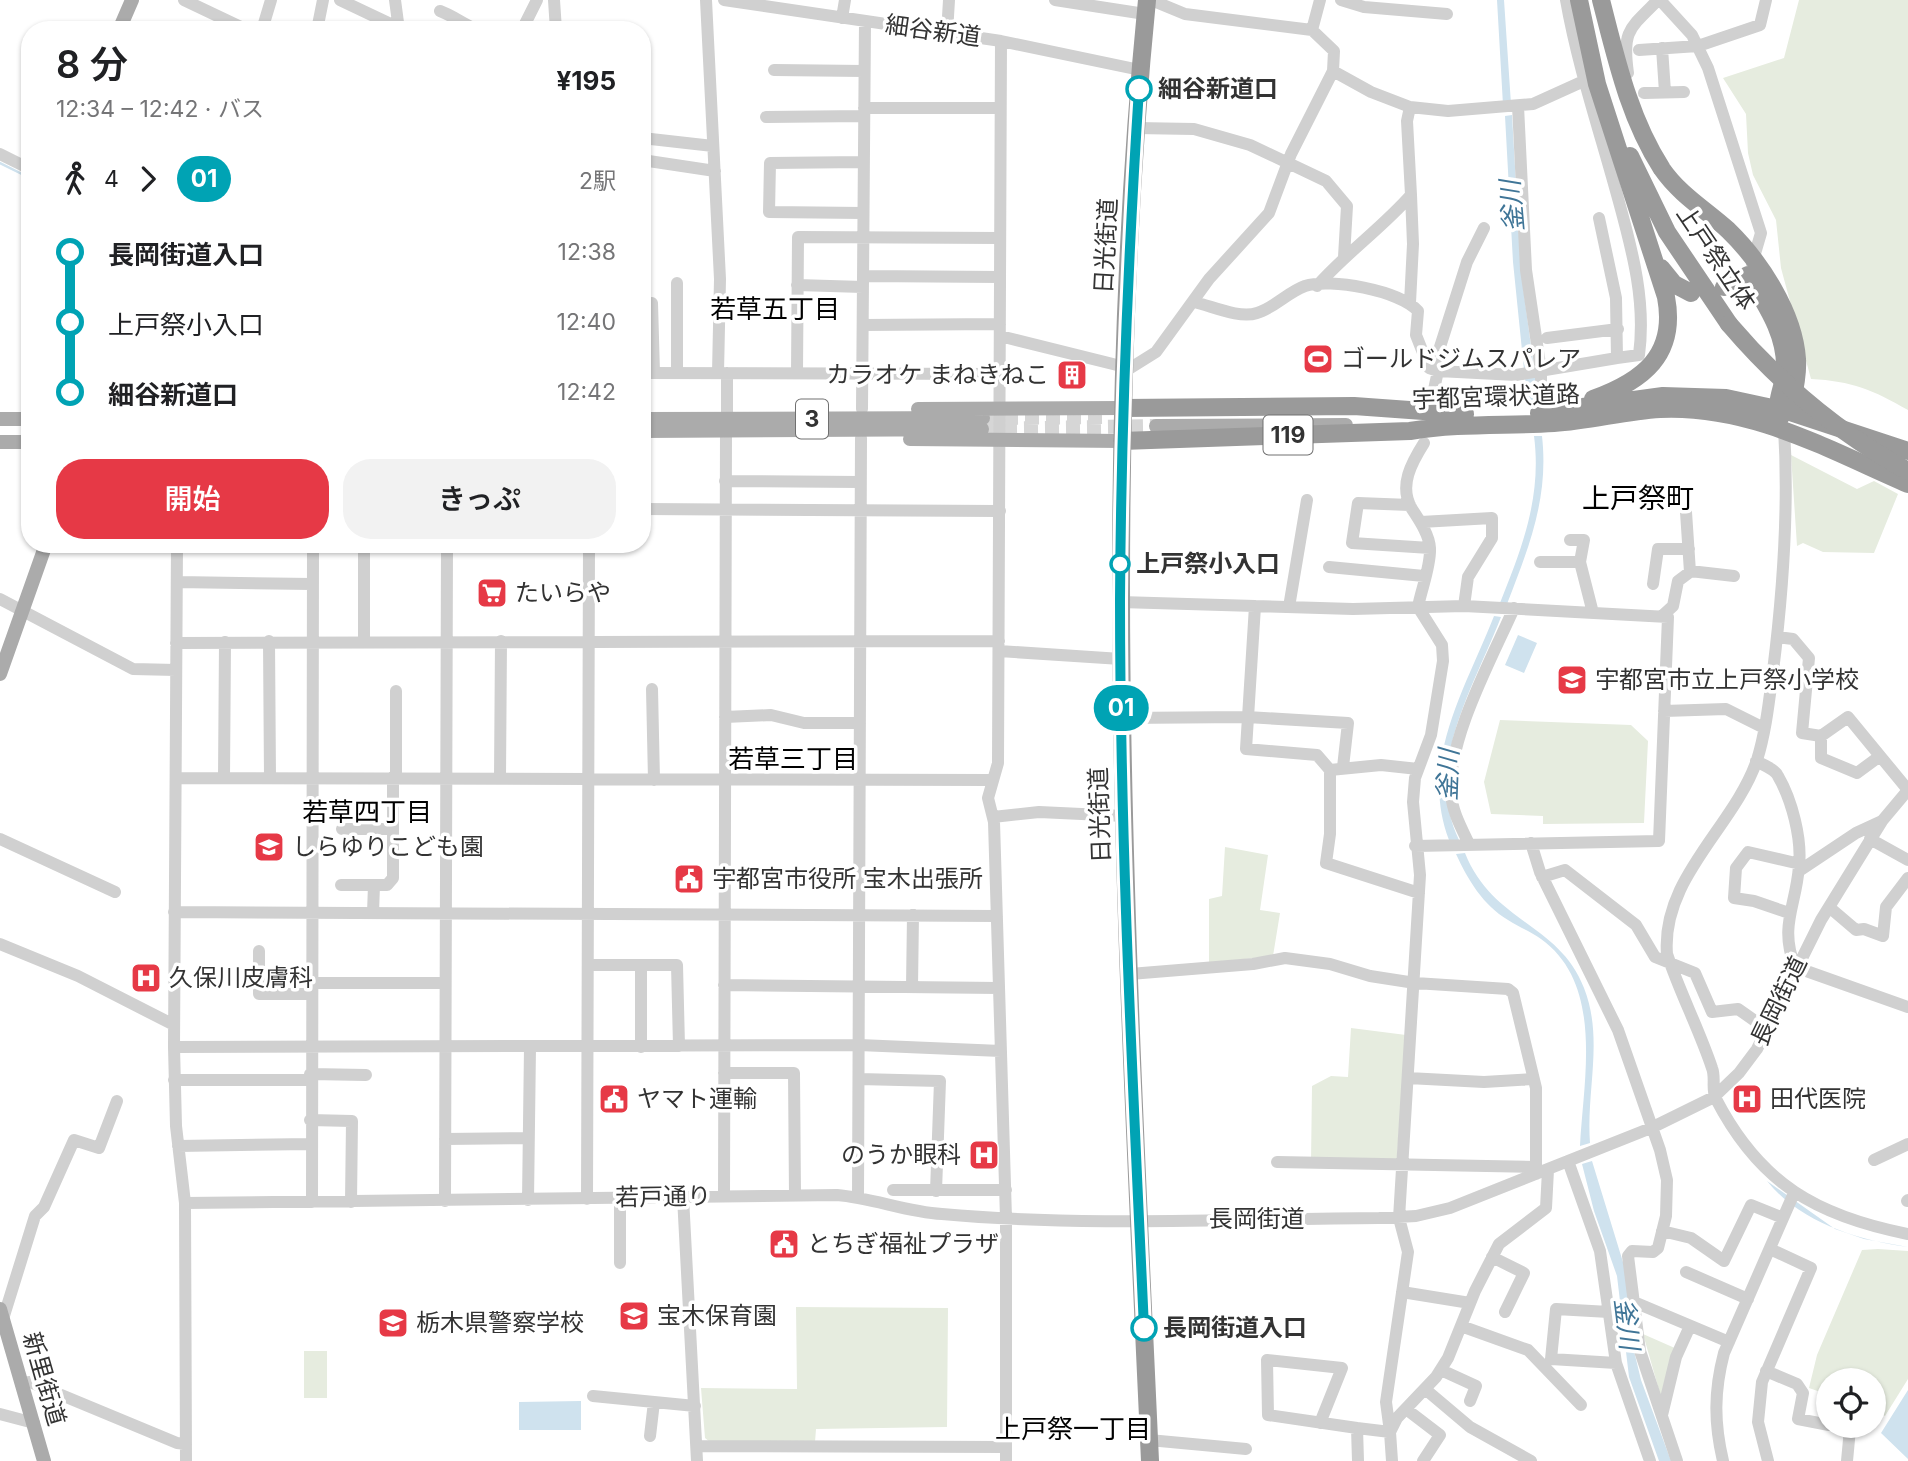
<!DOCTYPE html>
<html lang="ja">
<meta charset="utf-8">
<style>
:root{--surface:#fff;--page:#f2f2f2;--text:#202124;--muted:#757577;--accent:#e63946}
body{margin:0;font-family:Inter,"Noto Sans JP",sans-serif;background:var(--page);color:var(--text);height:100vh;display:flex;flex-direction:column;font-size:26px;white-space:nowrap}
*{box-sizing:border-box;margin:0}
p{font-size:23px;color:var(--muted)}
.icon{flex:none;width:38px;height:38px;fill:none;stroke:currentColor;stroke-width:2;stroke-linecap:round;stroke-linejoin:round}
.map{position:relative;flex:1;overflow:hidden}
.drawer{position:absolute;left:21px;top:21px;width:630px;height:532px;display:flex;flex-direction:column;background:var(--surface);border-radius:28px;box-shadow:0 2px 5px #0004}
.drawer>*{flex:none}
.badge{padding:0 14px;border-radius:23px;font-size:24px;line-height:46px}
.fabs{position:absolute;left:1816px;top:1368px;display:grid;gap:14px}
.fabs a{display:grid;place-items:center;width:70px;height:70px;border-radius:50%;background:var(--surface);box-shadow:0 2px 5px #0004;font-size:35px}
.map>.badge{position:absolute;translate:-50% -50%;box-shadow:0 0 0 4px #fff}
.legs{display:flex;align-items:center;gap:10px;height:77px;padding:0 35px;font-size:23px}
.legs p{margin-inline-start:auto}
.overview{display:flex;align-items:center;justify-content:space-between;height:119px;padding:0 35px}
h1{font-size:38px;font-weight:600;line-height:52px}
.action{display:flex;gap:14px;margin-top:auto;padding:14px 35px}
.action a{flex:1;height:80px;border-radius:28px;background:var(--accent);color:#fff;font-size:28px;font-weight:600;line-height:80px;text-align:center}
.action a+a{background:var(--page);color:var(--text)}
ul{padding:0 35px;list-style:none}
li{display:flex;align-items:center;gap:24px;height:70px;font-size:26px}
li i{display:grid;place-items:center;width:10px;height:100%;margin:0 9px;background:currentColor}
li i::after{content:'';width:18px;height:18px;margin:-9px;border:5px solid;border-radius:50%;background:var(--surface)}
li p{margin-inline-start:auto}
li:first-child i{background:linear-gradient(#0000 50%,currentColor 0)}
li:last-child i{background:linear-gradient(currentColor 50%,#0000 0)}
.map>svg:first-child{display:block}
.green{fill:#e6ecdf}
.water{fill:#cfe2ee}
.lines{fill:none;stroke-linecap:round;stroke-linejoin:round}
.stream{stroke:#cfe2ee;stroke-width:2.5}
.major-tunnel{stroke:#d6d6d6;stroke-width:14;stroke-dasharray:14 7;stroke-linecap:butt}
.minor{stroke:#d0d0d0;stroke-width:12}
.major{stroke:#ababab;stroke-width:14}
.highway{stroke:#9a9a9a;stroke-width:18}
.highway-bridge{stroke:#9a9a9a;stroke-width:18}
.line-1-casing{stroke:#fff;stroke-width:16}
.line-1{stroke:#00a3b4;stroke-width:10}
.stop-1-dot{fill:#fff;stroke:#00a3b4;stroke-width:3.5}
.labels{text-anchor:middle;stroke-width:7;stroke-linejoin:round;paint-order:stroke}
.shield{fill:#fff;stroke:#707070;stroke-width:2}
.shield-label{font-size:23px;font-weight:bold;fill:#333}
.street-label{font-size:24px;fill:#333;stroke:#fff}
.stop-label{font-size:24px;font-weight:bold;fill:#333;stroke:#fff;text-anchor:start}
.poi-label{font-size:24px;fill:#333;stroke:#fff;text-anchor:start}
.water-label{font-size:26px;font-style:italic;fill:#3f7597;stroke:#fff}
.neighbourhood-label{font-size:26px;fill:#000;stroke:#fff}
.quarter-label{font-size:28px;fill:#000;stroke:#fff}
</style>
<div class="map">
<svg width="1908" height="1461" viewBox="0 0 1908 1461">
<rect width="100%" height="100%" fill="#fff"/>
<path class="green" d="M1799,0H1908V410C1873,390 1852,381 1811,379L1781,268L1776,220L1753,175L1748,153L1746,114L1723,78L1784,58Z
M1791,455L1857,489L1874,481L1898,494L1874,553L1823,552L1803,543L1797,546Z
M1500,720L1631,725L1648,741L1644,823L1543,824V816L1491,814L1484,782Z
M1225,847L1268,855L1260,910L1280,913L1273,956L1209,963V899L1222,896Z
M1351,1028L1406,1035L1396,1170L1311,1162L1312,1086L1331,1076L1348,1077Z
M1878,1249L1908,1251V1379L1885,1416L1874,1410V1381H1829V1395L1809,1388L1817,1355L1862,1250Z
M796,1307L948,1308L947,1427L816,1429L815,1442H710L705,1438L701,1388L797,1389Z
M1643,1334L1677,1349L1661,1397Z
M304,1351H327V1398H304Z"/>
<path class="water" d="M1497,0H1504L1511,104L1503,105Z
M1512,115L1521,271L1534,369L1524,370L1513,262L1505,116Z
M1535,377L1538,402L1527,403L1525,378Z
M1534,436H1542C1549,498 1529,547 1507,604L1500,603C1522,548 1542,497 1534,436Z
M1494,616L1501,617C1474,687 1423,766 1459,840H1449C1419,761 1465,690 1494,616Z
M1518,635L1537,643L1524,673L1505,665Z
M1465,853C1493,923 1559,923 1584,988C1604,1039 1586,1090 1590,1143L1580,1146C1583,1081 1605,985 1541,939C1531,932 1519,927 1508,920C1483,905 1468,880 1456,854Z
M1592,1161L1626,1272L1634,1351L1641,1380L1671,1461H1659L1629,1377L1617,1276L1594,1211L1582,1164Z
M1767,1181L1835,1229L1864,1239L1908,1247C1857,1240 1800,1222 1767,1181Z
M1908,1390V1459L1881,1433Z
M581,1401V1430H519V1402Z"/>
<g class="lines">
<path class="stream" d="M0,163L30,178"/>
<path class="major-tunnel" d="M983,418L1107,417
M982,429L1156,426"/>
<path class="minor" d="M184,0L247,30
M340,0L399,28
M395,0L399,30
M554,0L556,30
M706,0L720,279L718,373
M724,0L1001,41L1140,70
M1055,0L1145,14
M1341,0L1364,7L1447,14
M1566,0C1578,68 1601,135 1619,202C1633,253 1646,303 1639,355L1617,358
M1660,0L1692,35L1708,68L1761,233L1752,264
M440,11C454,16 464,25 478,30
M842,18L845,0
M262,30L271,0
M317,30L323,0
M522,30L537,0
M1312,30L1320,0
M947,33L949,0
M1001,41L998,763L988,798L994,822L1006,1218V1461
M1662,48L1665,92
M1639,50L1698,46L1760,25L1766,0
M774,70L864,71
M1333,71L1371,92L1410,107L1448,111L1533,104L1586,80
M1628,73C1622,31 1629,29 1658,0
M1644,93L1684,92
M1518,106L1526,270L1541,371V401
M864,108H1000
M766,117L864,116
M1136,128L1194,129L1250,145L1326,181L1347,206L1344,257
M642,138L713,146
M0,154L30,169
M642,160L715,171
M863,213L769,212L770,163L863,162
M863,276L1000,277
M797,285L863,287
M1317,286C1346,253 1382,228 1411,195L1407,121L1410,107
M1194,302C1212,306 1239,319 1257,313C1274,308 1288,292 1305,286C1330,278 1399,290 1418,311L1416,335L1429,368L1438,371L1433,394
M652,303L654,373
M1410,303L1413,244L1411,195
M863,325L1000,324
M1000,336L1125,367
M1547,338L1618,329
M1433,369L1467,262L1484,228
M1438,371L1516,375L1617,358L1616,298L1599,218
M1124,372L1156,352L1209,279L1269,213L1291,154L1333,71L1334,51L1312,30L1185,14L1151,0
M642,373L1000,374
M677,373V283
M797,373L798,237L1000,238
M862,409L865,21
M727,419V373
M1784,428C1789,508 1783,591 1773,671C1769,701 1766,731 1757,760C1734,827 1661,878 1667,954C1680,993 1699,1029 1712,1068C1716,1078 1711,1090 1716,1099C1760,1184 1817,1216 1908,1234
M725,481L860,482
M1410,505L1358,503L1352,543L1430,548
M642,509L1000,511
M1421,522L1492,518V538L1468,577L1464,606
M1570,540H1584L1580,562L1593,613
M177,544L174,1047L176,1126L185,1203L186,1461
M1540,562H1580
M1329,567L1424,576
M1690,571L1734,576
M177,582L312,584
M1653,584L1658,549H1689
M0,599L133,669L176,670
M1120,602L1353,609L1464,606L1668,617L1659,841L1415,846
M1255,606L1246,749L1317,755L1330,770
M1289,607L1307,500
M1418,607C1421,590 1431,566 1430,548C1429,534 1419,520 1412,509C1398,486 1412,462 1424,443
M1662,616L1673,606L1678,581L1690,572L1686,512
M1777,637L1793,639L1809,658L1802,733L1821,736L1848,717L1908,790
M269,641L270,778
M364,641V544
M176,643L999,641
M999,651L1121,659
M652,689L654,780
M1664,711L1726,709L1764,728
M725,717L771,715L804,723H860
M1121,718L1247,717L1348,723L1343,767
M1821,736V758L1857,773L1880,756
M1756,761C1763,765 1775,769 1778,776C1792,800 1802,839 1799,866C1796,907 1779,925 1795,967L1908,1007
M1418,769L1381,765L1330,770V834L1326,863L1419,893
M396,777V691
M176,778L993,780
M224,778L225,642
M500,778L501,641
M993,817L1039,812L1124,816
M342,829H393
M0,839L115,892
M1870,839L1908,860
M1531,843L1540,872L1618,1030L1660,1150L1667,1180L1666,1216L1658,1248L1653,1252L1632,1251L1628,1256L1640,1351L1677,1461
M1469,844C1461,827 1452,811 1451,793C1447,740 1492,658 1514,608
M1799,871L1856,833L1882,821
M1542,877L1565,870L1636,925L1655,957L1695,973L1712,1012L1738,1009L1768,1030
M341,885H387L393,878V777
M1829,907L1856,930L1864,929L1883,936L1886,907L1908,878
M174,912L997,916
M373,913L374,885
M1789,913L1754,901L1734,898L1736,868L1748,852L1800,864
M0,944L78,976L174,1025
M259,951V994H310
M588,965H677L679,1046
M641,965V1047
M1130,974L1253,964L1285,958L1330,964L1370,976L1415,983L1508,989L1513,993L1536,1088V1174
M310,983H445
M724,985L999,988
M912,987L913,915
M174,1047L859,1045L1001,1051
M724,1073H794L795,1196
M310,1074L366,1075
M1408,1078L1484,1082L1533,1079
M859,1079L940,1081L936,1191
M174,1080H310
M310,1120L352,1121L351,1202
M445,1139L528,1138
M178,1146L310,1144
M1874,1160L1908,1144
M1568,1161L1600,1251L1616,1363L1650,1461
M1277,1162L1536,1167
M893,1190H1006
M724,1196L726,431
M683,1197L697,1461
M858,1197L861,438
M587,1199L589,544
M528,1200L530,1047
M445,1201L447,544
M1907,1201L1908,1200
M312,1202L313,544
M185,1203L837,1195C873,1198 906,1212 942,1214C1086,1227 1234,1219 1379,1218L1416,1216L1450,1208L1651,1128L1714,1097L1739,1073L1757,1049L1821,920L1882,821L1908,790
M1662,1231L1691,1238L1724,1261L1751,1205L1783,1218
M1492,1257L1524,1273L1505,1312
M620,1263V1198
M1686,1272L1748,1299
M1402,1292L1470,1303
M1634,1302L1729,1342
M1609,1312L1556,1309L1551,1359L1616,1363
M3,1319L35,1216L44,1207L74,1140L99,1148L117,1101
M1461,1326L1528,1350L1581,1405
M1441,1370L1476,1386L1470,1401
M1766,1371L1797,1384L1803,1393L1798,1419L1829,1425
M22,1383L30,1382L177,1443L186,1444
M1425,1389L1470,1427L1531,1461
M593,1396L695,1406
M1406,1409L1440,1435L1423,1461
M0,1414L34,1423
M1662,1415L1676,1357L1690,1326
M1320,1423L1342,1368L1267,1360L1268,1415L1357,1428
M1837,1426L1850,1429L1847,1461
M650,1436L654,1402
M1149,1440L1246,1449
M697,1446L1006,1447
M1358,1461L1357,1428L1390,1432L1386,1402L1408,1252L1399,1218L1420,875L1413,802L1415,778L1431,735L1443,661L1442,645L1418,607
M1392,1461L1390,1432L1397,1418L1436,1377L1448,1358L1475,1291L1499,1244L1546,1208L1548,1170
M1723,1461C1714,1423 1714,1391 1724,1353L1794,1193
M1768,1461L1758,1422L1762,1382L1811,1268L1770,1249"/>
<path class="major" d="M119,30L132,0
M918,409L1123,408
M0,419H30
M642,419L983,418
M1156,426L1346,425
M642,431L982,429
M910,439L1122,441
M0,442H30
M0,674L46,544
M0,1309L44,1461"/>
<path class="highway" d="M1147,0C1099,486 1128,974 1150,1461
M1579,0L1597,84L1666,297C1677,355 1643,381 1593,399
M1601,0C1616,58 1629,118 1662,169C1680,195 1706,210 1728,230C1760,261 1794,313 1797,359C1798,373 1795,388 1792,401
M1630,156L1667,232L1729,324
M1661,268L1674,284L1691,293
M1724,287L1748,275C1766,305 1787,335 1785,371C1784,387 1774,402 1780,418
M1123,408L1354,406L1465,414
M1539,413L1663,396L1726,398L1790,412L1908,451
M1122,441L1410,431C1459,423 1506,426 1554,423C1590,421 1624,411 1660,409C1751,405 1827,449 1908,484"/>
<path class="highway-bridge" d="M1729,324C1781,385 1838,433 1908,471"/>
</g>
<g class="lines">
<g class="line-1-casing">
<path id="line-1" d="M1139,89C1128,259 1121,429 1120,600C1120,842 1133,1085 1144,1328"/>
</g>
<use href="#line-1" class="line-1"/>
</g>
<defs>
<g id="stadium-square" transform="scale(1.575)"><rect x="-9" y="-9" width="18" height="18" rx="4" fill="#e63946" stroke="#fff"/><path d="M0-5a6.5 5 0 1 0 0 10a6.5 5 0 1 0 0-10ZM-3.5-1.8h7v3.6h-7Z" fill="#fff"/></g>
<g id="building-square" transform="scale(1.575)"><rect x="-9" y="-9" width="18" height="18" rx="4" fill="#e63946" stroke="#fff"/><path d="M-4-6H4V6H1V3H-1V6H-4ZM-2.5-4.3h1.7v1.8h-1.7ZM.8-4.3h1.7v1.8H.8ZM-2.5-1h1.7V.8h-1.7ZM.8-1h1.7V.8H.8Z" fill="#fff"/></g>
<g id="supermarket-square" transform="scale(1.575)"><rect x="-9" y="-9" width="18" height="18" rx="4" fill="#e63946" stroke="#fff"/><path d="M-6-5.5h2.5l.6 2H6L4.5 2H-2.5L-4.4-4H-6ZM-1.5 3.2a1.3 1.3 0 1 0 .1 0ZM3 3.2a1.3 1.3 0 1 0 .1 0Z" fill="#fff"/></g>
<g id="school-square" transform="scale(1.575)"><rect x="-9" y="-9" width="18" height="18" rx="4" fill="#e63946" stroke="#fff"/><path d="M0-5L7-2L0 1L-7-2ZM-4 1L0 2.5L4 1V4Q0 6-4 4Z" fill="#fff"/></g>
<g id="civic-square" transform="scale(1.575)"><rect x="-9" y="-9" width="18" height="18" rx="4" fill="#e63946" stroke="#fff"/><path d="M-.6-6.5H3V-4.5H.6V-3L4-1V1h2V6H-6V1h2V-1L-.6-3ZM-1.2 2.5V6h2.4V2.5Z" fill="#fff"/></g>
<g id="hospital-square" transform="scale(1.575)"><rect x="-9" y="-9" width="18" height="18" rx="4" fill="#e63946" stroke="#fff"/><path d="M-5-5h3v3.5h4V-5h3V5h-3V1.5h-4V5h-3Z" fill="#fff"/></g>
</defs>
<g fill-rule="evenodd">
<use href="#stadium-square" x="1318" y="359"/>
<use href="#building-square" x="1072" y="375"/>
<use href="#supermarket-square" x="492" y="593"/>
<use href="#school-square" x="1572" y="680"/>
<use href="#school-square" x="269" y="847"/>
<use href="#civic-square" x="689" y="879"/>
<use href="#hospital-square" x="146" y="978"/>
<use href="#civic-square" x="614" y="1099"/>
<use href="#hospital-square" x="1747" y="1099"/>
<use href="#hospital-square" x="984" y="1155"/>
<use href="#civic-square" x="784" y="1244"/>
<use href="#school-square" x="634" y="1316"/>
<use href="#school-square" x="393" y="1323"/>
</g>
<g class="stop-1-dot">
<circle cx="1139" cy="89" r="12"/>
<circle cx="1120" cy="564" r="9"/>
<circle cx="1144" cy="1328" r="12"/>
</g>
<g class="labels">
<g class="shield">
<rect x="796" y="399.5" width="32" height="39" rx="5"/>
<rect x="1263.5" y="415.5" width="49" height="39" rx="5"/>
</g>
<g class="shield-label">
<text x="812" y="427">3</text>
<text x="1288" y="443">119</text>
</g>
<g class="street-label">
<text transform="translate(933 31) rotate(8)" y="8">細谷新道</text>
<text transform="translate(1106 246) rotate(-87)" y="8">日光街道</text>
<text transform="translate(1716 258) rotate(56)" y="8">上戸祭立体</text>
<text transform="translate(1496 397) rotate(-2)" y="8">宇都宮環状道路</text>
<text transform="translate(1100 815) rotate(-92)" y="8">日光街道</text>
<text transform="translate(1779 1001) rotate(-64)" y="8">長岡街道</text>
<text transform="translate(663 1197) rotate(-1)" y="8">若戸通り</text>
<text x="1257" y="1227">長岡街道</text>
<text transform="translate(44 1379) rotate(74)" y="8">新里街道</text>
</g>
<g class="stop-label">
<text x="1158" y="97">細谷新道口</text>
<text x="1136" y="572">上戸祭小入口</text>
<text x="1163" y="1336">長岡街道入口</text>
</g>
<g class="poi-label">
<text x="1341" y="367">ゴールドジムスパレア</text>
<text x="1049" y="383" text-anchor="end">カラオケ まねきねこ</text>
<text x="515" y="601">たいらや</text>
<text x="1595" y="688">宇都宮市立上戸祭小学校</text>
<text x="292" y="855">しらゆりこども園</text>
<text x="712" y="887">宇都宮市役所 宝木出張所</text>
<text x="169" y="986">久保川皮膚科</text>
<text x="637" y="1107">ヤマト運輸</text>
<text x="1770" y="1107">田代医院</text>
<text x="961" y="1163" text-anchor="end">のうか眼科</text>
<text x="807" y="1252">とちぎ福祉プラザ</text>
<text x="657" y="1324">宝木保育園</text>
<text x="416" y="1331">栃木県警察学校</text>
</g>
<g class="water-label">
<text transform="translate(1512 206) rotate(-95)" y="9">釜川</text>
<text transform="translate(1448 775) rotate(-88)" y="9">釜川</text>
<text transform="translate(1627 1324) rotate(83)" y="9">釜川</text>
</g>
<g class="neighbourhood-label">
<text x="775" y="318">若草五丁目</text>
<text x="793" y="768">若草三丁目</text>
<text x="367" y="821">若草四丁目</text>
<text x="1073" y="1438">上戸祭一丁目</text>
</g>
<g class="quarter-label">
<text x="1638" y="508">上戸祭町</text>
</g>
</g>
</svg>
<div class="fabs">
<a><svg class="icon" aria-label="locate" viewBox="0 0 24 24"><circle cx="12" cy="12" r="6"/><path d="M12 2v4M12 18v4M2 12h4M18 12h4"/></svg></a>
</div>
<b class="badge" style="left:1121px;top:708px;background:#00a3b4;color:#fff">01</b>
<section class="drawer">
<div class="overview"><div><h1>8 分</h1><p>12:34 – 12:42 · バス</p></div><b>¥195</b></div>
<div class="legs"><svg class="icon" aria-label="walk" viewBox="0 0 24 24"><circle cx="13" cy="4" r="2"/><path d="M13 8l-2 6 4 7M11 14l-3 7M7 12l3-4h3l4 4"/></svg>4<svg class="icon" aria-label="forward" viewBox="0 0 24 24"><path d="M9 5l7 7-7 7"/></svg><b class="badge" style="background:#00a3b4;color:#fff">01</b><p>2駅</p></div>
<ul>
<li><i style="color:#00a3b4"></i><b>長岡街道入口</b><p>12:38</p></li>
<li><i style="color:#00a3b4"></i><span>上戸祭小入口</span><p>12:40</p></li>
<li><i style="color:#00a3b4"></i><b>細谷新道口</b><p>12:42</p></li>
</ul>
<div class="action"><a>開始</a><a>きっぷ</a></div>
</section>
</div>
